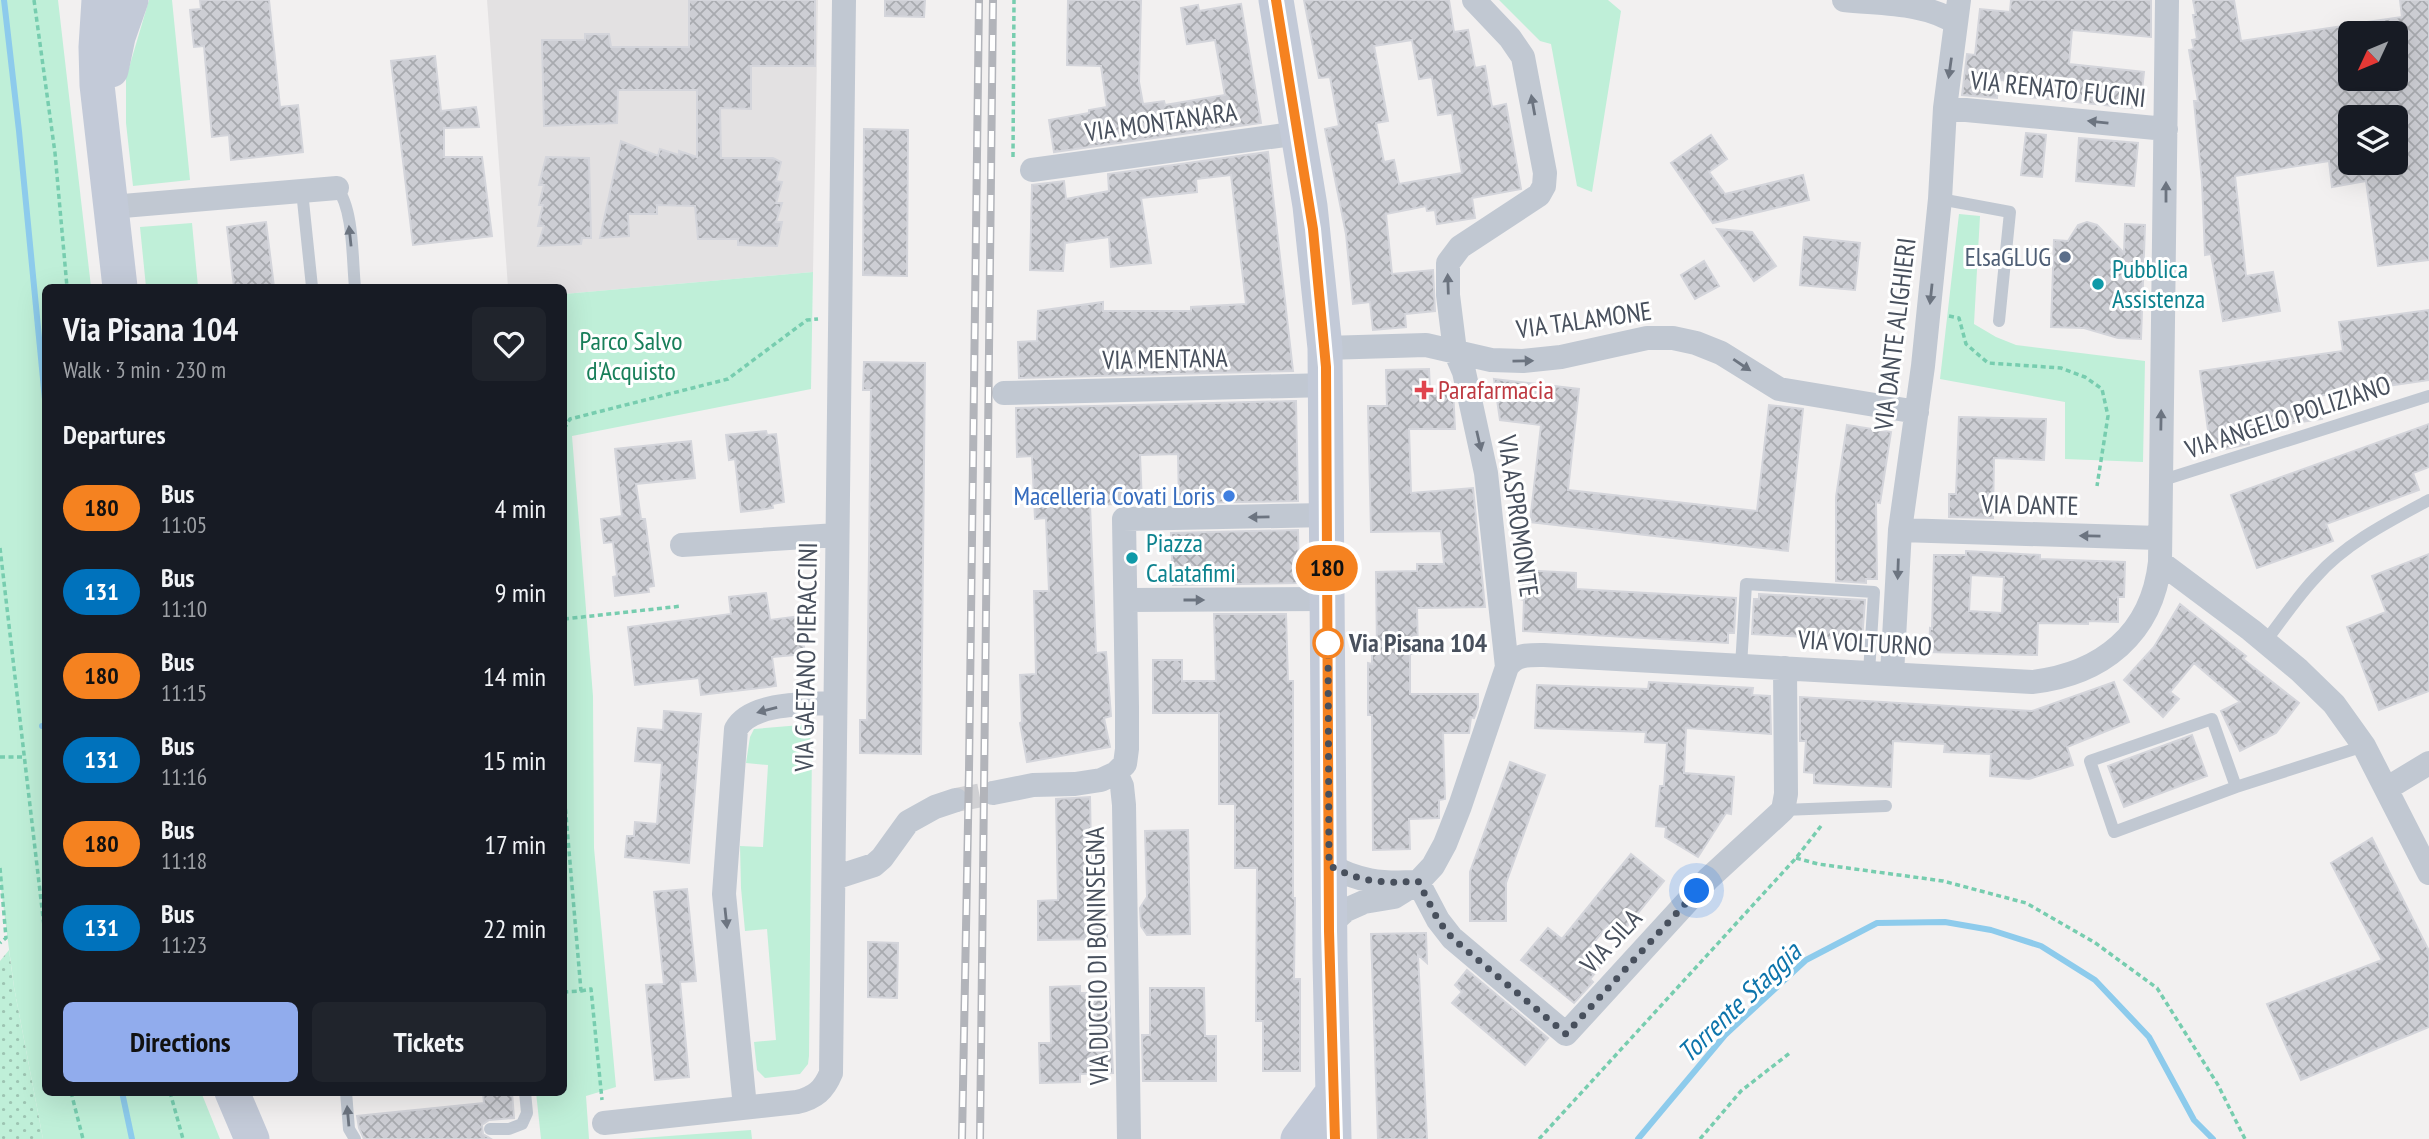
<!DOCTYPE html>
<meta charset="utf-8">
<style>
:root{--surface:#171b24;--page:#20242c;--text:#f1f3f6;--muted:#9ea1a6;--accent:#91aced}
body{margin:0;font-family:"PT Sans Narrow",sans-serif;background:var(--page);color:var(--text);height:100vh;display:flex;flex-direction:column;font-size:26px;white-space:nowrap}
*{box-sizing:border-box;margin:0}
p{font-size:23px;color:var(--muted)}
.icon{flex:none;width:38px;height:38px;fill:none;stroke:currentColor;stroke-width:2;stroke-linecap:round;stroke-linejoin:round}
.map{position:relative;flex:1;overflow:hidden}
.sheet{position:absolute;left:42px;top:284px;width:525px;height:812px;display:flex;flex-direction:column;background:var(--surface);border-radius:10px;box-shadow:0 7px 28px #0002}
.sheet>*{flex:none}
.badge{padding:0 14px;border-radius:23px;font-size:24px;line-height:46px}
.needle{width:46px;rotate:226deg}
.fabs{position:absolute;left:2338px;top:21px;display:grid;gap:14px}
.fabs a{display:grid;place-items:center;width:70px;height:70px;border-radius:10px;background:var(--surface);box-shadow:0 7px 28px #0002;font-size:35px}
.you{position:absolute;width:35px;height:35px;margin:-18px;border:5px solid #fff;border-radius:50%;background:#1a73e8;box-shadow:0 0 0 10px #1a73e833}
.map>.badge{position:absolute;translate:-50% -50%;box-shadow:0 0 0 4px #fff}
h2{padding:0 21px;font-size:26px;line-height:63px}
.round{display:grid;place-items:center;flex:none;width:74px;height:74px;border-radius:10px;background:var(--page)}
.summary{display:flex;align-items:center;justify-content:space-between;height:119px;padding:0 21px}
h1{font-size:33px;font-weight:700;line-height:52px}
.primary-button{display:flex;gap:14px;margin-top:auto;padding:14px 21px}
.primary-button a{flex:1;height:80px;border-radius:10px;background:var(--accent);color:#111;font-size:28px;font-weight:700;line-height:80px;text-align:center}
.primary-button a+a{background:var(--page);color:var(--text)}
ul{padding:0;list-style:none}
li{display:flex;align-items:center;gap:21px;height:84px;padding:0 21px}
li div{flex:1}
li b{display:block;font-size:26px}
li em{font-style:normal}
li .badge{min-width:77px;font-weight:700;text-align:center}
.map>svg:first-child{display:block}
.education{fill:#e3e1e2}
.park{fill:#bfefd8}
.garden{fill:url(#garden-dots)}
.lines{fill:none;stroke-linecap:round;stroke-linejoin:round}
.stream{stroke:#8dcbec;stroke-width:6}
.building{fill:url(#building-cross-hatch);stroke:#d4d5db;stroke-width:2;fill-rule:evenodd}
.street-tunnel{stroke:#d0d0d3;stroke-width:24;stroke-dasharray:24 12;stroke-linecap:butt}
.path{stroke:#77cdaf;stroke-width:3.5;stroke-dasharray:5 3.5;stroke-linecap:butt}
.lane{stroke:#c1c8d2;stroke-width:12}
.street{stroke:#c1c8d2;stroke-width:24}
.secondary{stroke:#c3cad8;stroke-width:35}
.rail-casing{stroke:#b2b4ba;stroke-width:8}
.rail{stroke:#fff;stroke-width:5;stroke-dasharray:16;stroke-linecap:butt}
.oneway{fill:#6c7480}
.line-casing{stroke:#fff;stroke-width:16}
.line{stroke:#f58220;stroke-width:10}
.walk{stroke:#48505d;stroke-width:7;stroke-dasharray:0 12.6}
.service-dot{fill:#5c6f8a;stroke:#fff;stroke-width:2.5}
.culture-dot{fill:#0f9aa8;stroke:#fff;stroke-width:2.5}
.health-dot{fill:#e0444e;stroke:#fff;stroke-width:2.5}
.shop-dot{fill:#3f7fe0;stroke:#fff;stroke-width:2.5}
.stop-dot{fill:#fff;stroke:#f58220;stroke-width:3.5}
.labels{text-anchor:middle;stroke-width:6;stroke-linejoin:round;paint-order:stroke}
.street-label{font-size:26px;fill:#48505d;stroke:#fff}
.service-label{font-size:26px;fill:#4e5e75;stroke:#fff;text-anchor:end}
.culture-label{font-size:26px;fill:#0d838f;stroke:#fff;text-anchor:start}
.park-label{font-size:26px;fill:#187f5a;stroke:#fff}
.health-label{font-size:26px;fill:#be3a42;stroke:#fff;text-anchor:start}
.shop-label{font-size:26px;fill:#366cbe;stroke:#fff;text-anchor:end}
.stop-label{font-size:26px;font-weight:bold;fill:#48505d;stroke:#fff;text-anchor:start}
.water-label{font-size:28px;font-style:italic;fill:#0d74ab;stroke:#fff}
</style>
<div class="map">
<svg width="2429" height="1139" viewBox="0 0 2429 1139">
<defs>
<pattern id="garden-dots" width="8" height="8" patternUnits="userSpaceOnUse" patternTransform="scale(1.75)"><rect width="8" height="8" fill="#bfefd8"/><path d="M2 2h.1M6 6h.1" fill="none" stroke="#9dc4b2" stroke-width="1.8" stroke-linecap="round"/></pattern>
<pattern id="building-cross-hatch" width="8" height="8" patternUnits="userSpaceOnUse" patternTransform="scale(1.75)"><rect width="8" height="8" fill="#cdced4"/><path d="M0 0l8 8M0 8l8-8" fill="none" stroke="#a8aaaf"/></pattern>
</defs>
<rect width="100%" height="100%" fill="#f2f0f0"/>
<path class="education" d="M487,0H818L813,272L564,294V287H508Z"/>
<path class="park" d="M0,0H58L91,287H46V1092H201L220,1139H43L14,987L0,881Z
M149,0H172L190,180L133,186L126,123V78Z
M1499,0H1608L1621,11L1592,192L1577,186L1551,44L1540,41Z
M1959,214L1980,216L1974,324L1996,337L2016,345L2145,361L2143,462L2065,459V402L1940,379Z
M192,223L198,287H146L140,227Z
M813,272L811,389L572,436L593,696L594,848L616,1087L586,1096L589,1139H541L536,1092H564V294Z
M801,725L808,729L812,745L809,1056L808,1064L800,1074L765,1078L757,1070L754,1042L776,1040L767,929L745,931L741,888L740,846L763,847L768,765L746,763L750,737L754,729Z
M751,1130L752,1139H628Z"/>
<path class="garden" d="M9,950L14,987L43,1139H0V961Z"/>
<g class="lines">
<path class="stream" d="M4,0L19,131L46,410
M42,726H46
M122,1092L132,1139
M1638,1139L1725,1035L1806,960L1877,923L1945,922L1991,930L2041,946L2095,980L2149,1037L2194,1120L2213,1139"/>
</g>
<path class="building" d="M200,0H269L280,107L298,105L303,152L231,160L229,135L212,137L204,46L194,47L190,10L201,9Z
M689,0H815V66H751V109L720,108L721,158H773L781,162L776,181L782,182L776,203H782L776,222H782L777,246L738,245V239H698L695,206L657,205V214H628L629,236L600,238L621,141L658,156L660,149L679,155V151L697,157V90H618L617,123L544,126L542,40H585V34H609L611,47H689Z
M885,0H925L924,17L885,16Z
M1068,0H1141L1139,82L1143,104L1164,101L1165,105L1225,95L1215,40L1187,44L1181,8L1198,5L1199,11L1241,4L1261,123L1054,152L1049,120L1089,113V110L1107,107L1101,66L1067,65Z
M1304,0H1449L1454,32L1468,30L1475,68L1485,66L1492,107L1506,104L1521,189L1472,198L1475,218L1437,224L1435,210L1427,211L1426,206L1386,214L1392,274L1433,270L1435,311L1405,314L1406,327L1373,330L1370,302L1353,304L1346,234L1325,129L1339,126L1330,77L1319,78ZM1412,40L1419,79L1432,77L1438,115L1452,113L1462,173L1399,184L1394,160L1384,162L1376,123L1388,121L1374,46Z
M2011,0H2151V37L2072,30L2069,64L2144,72L2140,109L2030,97L2031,82L1998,80L1997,98L1962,95L1967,54L1975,55L1980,9L2010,12Z
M2193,0H2234L2241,41L2350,25V79H2396V33H2360L2359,23L2402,17L2400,0H2429V260L2378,266L2366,181L2332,187L2329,161L2235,176L2246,276L2273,272L2280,311L2223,321L2211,254L2205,255L2202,182L2194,101H2198L2189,50L2194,49L2192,40L2197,39L2193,15H2196ZM2350,117H2396V163H2350Z
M435,56L441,111L476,107L479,127L444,128V157H482L492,236L413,245L391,61Z
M864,129L908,130L907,276L863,275Z
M2026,133L2046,135L2042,177L2021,175Z
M1711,135L1727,159L1709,172L1725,194L1803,175L1809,200L1713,223L1671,163Z
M2079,138L2138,143L2134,186L2076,181Z
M1268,152L1293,371L1019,378L1018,342L1037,341L1038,311L1103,302V311H1191V307L1246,304L1231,175L1196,179L1197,192L1141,198L1151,263L1111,267L1109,237L1065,243L1063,271L1030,270L1032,185L1064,181L1066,199L1109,191L1108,174Z
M546,157L589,158L591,238H582L581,244L538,246L544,226H538L543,205H539L544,185H539Z
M266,222L274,287H234L227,227Z
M2087,222L2097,225L2124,253L2125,224L2145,225L2141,339L2118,338L2084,328L2051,327L2054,240L2068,241L2078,225Z
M1717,229L1752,232L1776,266L1754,281Z
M1804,237L1860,243L1855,290L1800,285Z
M1704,261L1719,286L1695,299L1681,275Z
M2429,310V380L2318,396L2322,419L2246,430L2249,444L2211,452L2200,371L2343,351L2339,322Z
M864,362L925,363L921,754L860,753V720H867L871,390H863Z
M1429,369L1430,390L1453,389L1455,429H1409L1411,493L1473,488L1485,607L1417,608L1418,654H1410V694H1478V707L1474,718L1471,717L1469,733H1443L1445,799L1439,800V818L1409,819L1410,849L1373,850L1372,715H1368V663L1372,664V651H1377L1376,572L1417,571V564H1444L1441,531L1371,532L1368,406H1387L1386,370Z
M1494,379L1579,389L1568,490L1757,511L1769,405L1803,409L1788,551L1530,522L1541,425L1500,420Z
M1296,401L1298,501L1179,503L1178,454L1140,455L1142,503L1090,505L1096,653L1106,652L1111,716L1104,718L1110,747L1027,762L1020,723L1022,722L1020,675L1036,674L1034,591H1049L1046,518L1035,519L1032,456L1017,457L1016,408Z
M1959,417L2046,419L2044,460L1994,458L1993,518L1949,517V494H1956Z
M2429,424V467L2413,473L2419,490L2326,524L2333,541L2257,568L2231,495Z
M1847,425L1891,432L1880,503L1876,502L1877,579H1866V583L1836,581V497Z
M766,431L767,435L776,434L784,502L772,504L773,508L741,512L735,459L729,460L726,435Z
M691,441L695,478L636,484L641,519H645L654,586L648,587L649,592L615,596L613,577L617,576L613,542L604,543L601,519L622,516L615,449Z
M1298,530L1299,583L1173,585L1171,533Z
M1966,551L2040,555V559L2125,562L2124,597H2118V622L2088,621V624L2038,623L2037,655L1929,652L1930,628L1932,629L1934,555H1966ZM1971,575L2004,577L2002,613L1969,611Z
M2429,554V691L2379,710L2347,627L2386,612L2372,576Z
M1521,570L1576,573V589L1736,598L1734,633H1728V643L1523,631L1524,600L1520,599Z
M766,593L770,620L800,616L805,654L772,657L776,686L701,695L699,678L635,685L628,627L731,614L729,597Z
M1759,594L1865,600L1862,640L1752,634L1754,599H1759Z
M2180,604L2246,656L2243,659L2299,703L2276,733L2240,751L2221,711L2240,702L2194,663L2170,692L2179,699L2163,717L2124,680L2154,647Z
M1214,614H1286L1288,681H1293V898H1295L1294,979H1300V1071H1263V1021H1256L1257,868H1235V804H1219V713H1153V660H1182V681H1216Z
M1649,682L1753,688L1752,695L1770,696L1771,734L1686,728L1684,773L1734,777L1731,814L1726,813L1698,857L1665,837L1666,827L1656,826L1660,786H1664L1667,743L1645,742L1646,732L1535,728L1537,685L1648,689Z
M2114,682L2129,722L2067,747L2073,765L2029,779L1990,776L1991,754L1944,752L1945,744L1893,741L1891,787L1814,783V773L1804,772L1806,741H1800V697L2032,711Z
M664,711L701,714L689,863L625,857L627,836H634L635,822L657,824L662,763L635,761L638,728L663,730Z
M2192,735L2207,776L2124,807L2108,766Z
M1510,762L1545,775L1506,883V921H1470V872Z
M1090,797L1092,903H1106L1107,939L1038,940V901L1058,900L1056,799Z
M1188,830L1190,934L1147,935L1141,926L1140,908L1147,897L1145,831Z
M2372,838L2429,951V1027L2301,1080L2267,1004L2382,960L2331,863Z
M1631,854L1664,881L1620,935L1608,925L1585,953L1601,966L1590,979L1593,982L1574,1003L1521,960L1548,928L1562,939Z
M687,889L696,981L680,982L689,1077L655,1080L646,985L664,984L654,892Z
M1426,933L1427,963L1418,955L1427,1139H1378L1371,934Z
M868,942L898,943L897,998L868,997Z
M1467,970L1548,1038L1525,1065L1452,1003L1462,992L1455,985Z
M1080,986V993H1109L1113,1073L1080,1074V1082L1040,1083L1039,1043H1051L1050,987Z
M1150,988H1204L1205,1036H1216V1081H1143L1142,1035H1150Z
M483,1092H512L514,1118L489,1120L482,1125L483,1134L491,1139H364L359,1128L357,1116L484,1103Z"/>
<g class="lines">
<path class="street-tunnel" d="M956,800L993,793"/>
<path class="path" d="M34,0L55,153L67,287
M1013,157L1014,0
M1949,316L1959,318L1966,344L1988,363L2061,368L2085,377L2102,389L2108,416L2097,486
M564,429L570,419L728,379L807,320L818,319
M0,548L46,943
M564,619L682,606
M0,757H22
M564,792L581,991L564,992
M1796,858L1818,864L1943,881L2026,903L2094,942L2157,988L2218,1085L2245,1139
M0,868L6,938L0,943
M581,991L591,989L602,1100
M71,1092L83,1139
M170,1092L183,1139
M1539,1139L1796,858L1821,826
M1700,1139L1741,1091L1791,1052"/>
<path class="lane" d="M337,188C354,209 352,260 355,287
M302,191L312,287
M1940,199L2010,212L1999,321
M2160,481L2429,396
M2265,642C2282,620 2297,597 2316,577C2346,543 2390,521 2429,500
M1741,666L1746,584L1874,592L1869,673
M2236,787L2212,719L2090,761L2114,832L2236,787L2364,746
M1783,810L1886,806
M346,1092L349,1129L355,1139
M490,1129H509L522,1124L527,1113L525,1092"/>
<path class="street" d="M1844,0C1880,4 1925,2 1956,23
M1945,108L2166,129
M1032,170L1299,133
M111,207L337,188
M1325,348L1426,345L1491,360L1523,361L1561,357L1647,338H1673L1696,343L1721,353L1779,389L1917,412
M1004,393L1327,385
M1900,530L2159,538
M682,545L837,535
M2160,562L2251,630L2299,670L2334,704L2364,746L2429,873
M1126,600L1327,599
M1507,667C1516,654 1529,655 1544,655L2032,682C2102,674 2152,634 2160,562L2167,0
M1892,674L1900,530L1923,366L1940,199L1945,108L1959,0
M1116,773L1122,786L1124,805L1129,1139
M2386,789L2429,763
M993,793L1033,785L1075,784L1101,780L1116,773L1125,764L1127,749V707L1124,519L1327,515
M1329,865C1357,881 1382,884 1414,882
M834,878L874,865L882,858L908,822L935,807L956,800
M1418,882L1438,920L1452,938L1566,1034L1708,879L1783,810L1786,794L1785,668
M1329,931L1337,918L1346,910L1364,902L1394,897L1418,882L1433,866L1445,844L1460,806L1507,667L1486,473L1464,372L1455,351L1448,295V263L1460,247L1539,195L1544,186L1545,173L1523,57L1510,38L1474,0
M745,1107L724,894L736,729C751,702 807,704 835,703
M604,1123L797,1102C815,1098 824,1090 831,1073L844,0"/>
<path class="secondary" d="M99,0L96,47L97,85L120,287
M1276,0L1310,206L1325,348L1330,960L1334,1139
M111,70L118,37L131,0
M232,1092L252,1139
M1298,1139L1333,1092"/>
<g class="rail-casing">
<path id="rail" d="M962,1139L969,770L979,0
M980,1139L993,0"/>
</g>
<use href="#rail" class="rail"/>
</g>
<defs><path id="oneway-solid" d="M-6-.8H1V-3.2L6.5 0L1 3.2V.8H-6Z" transform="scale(1.75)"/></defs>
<g class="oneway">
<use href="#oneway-solid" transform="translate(1950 68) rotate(98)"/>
<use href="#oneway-solid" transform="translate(1533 105) rotate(-100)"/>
<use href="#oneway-solid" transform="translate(2098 122) rotate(-174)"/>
<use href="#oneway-solid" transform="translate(2166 192) rotate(-90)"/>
<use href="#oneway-solid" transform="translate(350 236) rotate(-96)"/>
<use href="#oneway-solid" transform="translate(1448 284) rotate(-92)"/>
<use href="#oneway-solid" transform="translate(1931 294) rotate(96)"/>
<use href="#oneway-solid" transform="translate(1523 361) rotate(-1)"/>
<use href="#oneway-solid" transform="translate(1742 365) rotate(34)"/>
<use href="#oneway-solid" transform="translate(2161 420) rotate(-89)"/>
<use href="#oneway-solid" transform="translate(1479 441) rotate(77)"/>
<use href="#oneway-solid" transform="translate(1259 517) rotate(179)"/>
<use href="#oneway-solid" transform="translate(2090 536) rotate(-179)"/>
<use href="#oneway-solid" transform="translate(1898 569) rotate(92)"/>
<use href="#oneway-solid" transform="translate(1194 600)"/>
<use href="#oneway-solid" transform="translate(767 710) rotate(165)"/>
<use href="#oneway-solid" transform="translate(726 918) rotate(84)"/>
<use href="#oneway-solid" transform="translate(348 1116) rotate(-95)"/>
</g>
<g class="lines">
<g class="line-casing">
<path id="line" d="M1276,0L1313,229L1326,367L1329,931L1335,1139"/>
</g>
<use href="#line" class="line"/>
<path class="walk" d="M1328,643L1329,865C1358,882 1385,884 1418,881L1438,920L1452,938L1566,1034L1697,891"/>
</g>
<circle class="service-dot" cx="2065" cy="257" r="7"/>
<g class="culture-dot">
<circle cx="2098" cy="284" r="7"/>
<circle cx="1132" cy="558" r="7"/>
</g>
<path class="health-dot" d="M1420.5 379.5h7v7h7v7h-7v7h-7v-7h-7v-7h7z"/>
<circle class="shop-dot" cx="1229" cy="496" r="7"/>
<circle class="stop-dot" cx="1328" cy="643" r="14"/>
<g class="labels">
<g class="street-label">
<text transform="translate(2058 89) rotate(6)" y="9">VIA RENATO FUCINI</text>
<text transform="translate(1161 122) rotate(-8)" y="9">VIA MONTANARA</text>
<text transform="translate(1584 320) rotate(-8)" y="9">VIA TALAMONE</text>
<text transform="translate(1895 334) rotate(-83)" y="9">VIA DANTE ALIGHIERI</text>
<text transform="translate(1165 359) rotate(-1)" y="9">VIA MENTANA</text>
<text transform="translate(2288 417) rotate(-18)" y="9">VIA ANGELO POLIZIANO</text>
<text transform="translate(2030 505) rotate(1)" y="9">VIA DANTE</text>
<text transform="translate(1518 516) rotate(82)" y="9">VIA ASPROMONTE</text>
<text transform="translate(1865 643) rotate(3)" y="9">VIA VOLTURNO</text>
<text transform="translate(806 657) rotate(-89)" y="9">VIA GAETANO PIERACCINI</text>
<text transform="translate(1611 941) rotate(-47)" y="9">VIA SILA</text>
<text transform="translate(1097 956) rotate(-91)" y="9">VIA DUCCIO DI BONINSEGNA</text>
</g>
<g class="service-label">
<text x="2051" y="266">ElsaGLUG</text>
</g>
<g class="culture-label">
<text x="2112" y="278">Pubblica<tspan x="2112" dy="30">Assistenza</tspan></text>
<text x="1146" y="552">Piazza<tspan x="1146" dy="30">Calatafimi</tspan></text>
</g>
<g class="park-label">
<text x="631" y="350">Parco Salvo<tspan x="631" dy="30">d'Acquisto</tspan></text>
</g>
<g class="health-label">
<text x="1438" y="399">Parafarmacia</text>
</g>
<g class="shop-label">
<text x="1215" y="505">Macelleria Covati Loris</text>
</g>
<g class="stop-label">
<text x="1349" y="652">Via Pisana 104</text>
</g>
<g class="water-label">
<text transform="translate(1739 1002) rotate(-44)" y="10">Torrente Staggia</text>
</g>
</g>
</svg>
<div class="fabs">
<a><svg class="needle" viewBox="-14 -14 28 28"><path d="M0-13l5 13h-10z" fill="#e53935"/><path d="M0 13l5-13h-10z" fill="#9ea1a6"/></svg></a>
<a><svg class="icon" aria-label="layers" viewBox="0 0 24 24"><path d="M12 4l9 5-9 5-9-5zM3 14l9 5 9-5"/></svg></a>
</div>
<div class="you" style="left:1697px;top:891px"></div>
<b class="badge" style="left:1327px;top:568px;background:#f58220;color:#111">180</b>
<section class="sheet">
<div class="summary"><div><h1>Via Pisana 104</h1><p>Walk · 3 min · 230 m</p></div><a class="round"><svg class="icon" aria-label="heart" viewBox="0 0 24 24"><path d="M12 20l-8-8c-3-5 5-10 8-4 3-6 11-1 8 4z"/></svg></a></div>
<h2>Departures</h2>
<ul>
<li><span class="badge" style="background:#f58220;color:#111">180</span><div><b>Bus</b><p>11:05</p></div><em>4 min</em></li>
<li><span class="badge" style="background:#0072bc;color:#fff">131</span><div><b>Bus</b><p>11:10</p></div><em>9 min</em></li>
<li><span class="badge" style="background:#f58220;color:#111">180</span><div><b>Bus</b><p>11:15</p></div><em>14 min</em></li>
<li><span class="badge" style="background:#0072bc;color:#fff">131</span><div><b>Bus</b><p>11:16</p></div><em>15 min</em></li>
<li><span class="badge" style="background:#f58220;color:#111">180</span><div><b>Bus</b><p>11:18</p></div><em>17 min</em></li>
<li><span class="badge" style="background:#0072bc;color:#fff">131</span><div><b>Bus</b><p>11:23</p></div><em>22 min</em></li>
</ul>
<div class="primary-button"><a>Directions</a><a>Tickets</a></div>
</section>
</div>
